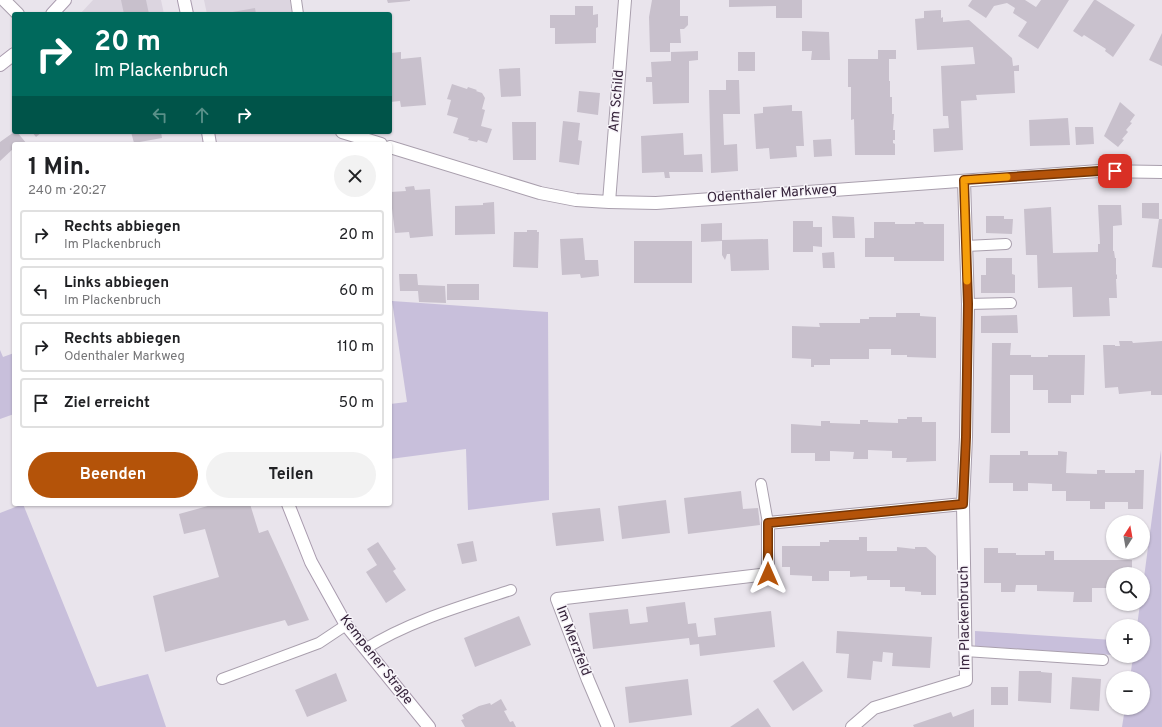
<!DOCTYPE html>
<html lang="de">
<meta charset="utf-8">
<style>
:root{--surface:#fff;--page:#f2f2f2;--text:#202124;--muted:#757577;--line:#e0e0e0;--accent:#b45309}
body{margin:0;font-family:Overpass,sans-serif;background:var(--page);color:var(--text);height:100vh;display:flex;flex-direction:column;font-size:15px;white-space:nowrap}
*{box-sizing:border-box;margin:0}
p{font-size:13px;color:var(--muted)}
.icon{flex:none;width:22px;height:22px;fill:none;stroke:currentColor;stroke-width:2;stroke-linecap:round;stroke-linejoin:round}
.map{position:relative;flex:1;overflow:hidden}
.drawer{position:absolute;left:12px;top:142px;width:380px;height:364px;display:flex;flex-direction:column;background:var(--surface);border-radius:4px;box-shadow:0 1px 3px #0004}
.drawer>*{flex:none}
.banner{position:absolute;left:12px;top:12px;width:380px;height:122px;border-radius:4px;box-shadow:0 1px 3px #0004;background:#00695c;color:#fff;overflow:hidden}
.needle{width:26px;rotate:11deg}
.controls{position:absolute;left:1106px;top:515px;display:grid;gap:8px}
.controls a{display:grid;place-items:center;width:44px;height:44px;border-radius:50%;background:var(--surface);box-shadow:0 1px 3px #0004;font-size:20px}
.pin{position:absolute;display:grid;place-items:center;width:34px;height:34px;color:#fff;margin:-17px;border-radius:8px;box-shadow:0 2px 6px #0006}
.me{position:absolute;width:44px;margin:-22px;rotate:0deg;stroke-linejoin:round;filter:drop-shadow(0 0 3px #0008)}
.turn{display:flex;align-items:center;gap:14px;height:84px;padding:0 16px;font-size:18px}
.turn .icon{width:52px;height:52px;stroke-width:2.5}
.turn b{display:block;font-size:28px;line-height:34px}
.lanes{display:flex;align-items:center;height:38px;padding:0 16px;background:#0003;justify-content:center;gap:20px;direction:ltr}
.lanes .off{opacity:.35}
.round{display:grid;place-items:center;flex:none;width:42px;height:42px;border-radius:21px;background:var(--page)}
.headline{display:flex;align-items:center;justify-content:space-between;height:68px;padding:0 16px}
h1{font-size:24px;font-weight:700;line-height:30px}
.button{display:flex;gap:8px;margin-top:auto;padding:8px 16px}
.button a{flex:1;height:46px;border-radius:24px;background:var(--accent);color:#fff;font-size:16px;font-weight:700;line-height:46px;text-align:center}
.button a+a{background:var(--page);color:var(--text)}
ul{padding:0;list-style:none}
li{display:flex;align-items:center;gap:12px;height:50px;margin:0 8px 6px;padding:0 8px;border:2px solid var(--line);border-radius:4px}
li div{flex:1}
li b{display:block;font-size:15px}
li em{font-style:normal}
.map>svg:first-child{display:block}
.built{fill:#dcd5e0}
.green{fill:#c8bfdb}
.building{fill:#c8c0cc}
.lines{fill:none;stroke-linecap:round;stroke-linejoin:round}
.lane-casing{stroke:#a99fad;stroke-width:12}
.street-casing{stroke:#a99fad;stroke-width:14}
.secondary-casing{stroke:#a99bae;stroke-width:14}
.lane{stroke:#fff;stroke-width:10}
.street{stroke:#fff;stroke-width:12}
.secondary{stroke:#fff;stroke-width:12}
.route-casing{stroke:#753606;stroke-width:10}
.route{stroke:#b45309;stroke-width:7}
.slow{stroke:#f59e0b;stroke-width:7}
.labels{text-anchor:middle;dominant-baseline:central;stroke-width:3;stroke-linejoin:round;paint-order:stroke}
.street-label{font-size:14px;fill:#37253c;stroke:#f7f4f9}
</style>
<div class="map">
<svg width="1162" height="727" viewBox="0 0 1162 727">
<rect width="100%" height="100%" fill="#e9e4ec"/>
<!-- built -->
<path class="built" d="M93,0H161L164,14H80Z
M204,0H290L292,14H207Z"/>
<!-- green -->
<path class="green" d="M392,301L548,312L549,500L468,510L466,449L390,459V404L407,402Z
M0,350L3,357L14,353V414L0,419Z
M1161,450L1162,727H1122L1125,708H1143V678H1130L1133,657L1130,656H1143V626H1137L1140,604H1143V585Z
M23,504L97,687L148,674L166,727H0V513Z
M975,631L1113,640V655L975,646Z"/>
<!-- building -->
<path class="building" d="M121,0H146L149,14H124Z
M387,0H410V1L388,3Z
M652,0H680V16H688V25L684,29H680L681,43H670V52H650L649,17Z
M729,0H802V18H776V6L729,7Z
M972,0H1025L1036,7L1041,0H1069L1038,49L1018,36L1027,22L1013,13L1015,8L1007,3L994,6L986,18L968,6Z
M1094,0H1096L1135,25L1113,57L1105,51L1106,49L1084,35L1082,37L1073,31Z
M575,6H593V15L598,14V27L596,28V43L555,44V28H550V15H575Z
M255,8L256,14H227V13Z
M941,10V18L943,17V22L969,20L1012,58L1013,66L1019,65V71H1014L1015,93L976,95L977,100L961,101L963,150L934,152L933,129L949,128L948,116H943L941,66L975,64L973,47L917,50L915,19L924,18V11Z
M802,31L829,32L830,60H811L812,51H802Z
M1162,33V66L1149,60Z
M878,50H896V59H889V81H890V97H892V114H894L893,130H895V140H893V143L895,144V155H855L854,119L851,120V87H848V59H878Z
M698,51V60L689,61V103L653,104L652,82H646V77H652L651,62L671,61V52Z
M401,52V59L421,57L426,105L401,107L400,101L390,102V53Z
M738,52H755V71H738Z
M520,68L521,96L501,97L499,69Z
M726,80H739L740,114H723L724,145L737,144L738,171L711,173L709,90H726Z
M452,84L467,89L468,87L477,90L476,91L482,93L485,98L482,109L485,110L481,126L492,129L487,143L478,140L477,142L468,140L469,138L453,133L458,118L447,115L451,100L447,99Z
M579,91L600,93L598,115L577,112Z
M1120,102L1135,115L1130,122L1132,123L1126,130L1128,132L1122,139L1124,140L1118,147L1104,136Z
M792,105V111H802L804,146H796L797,157L770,159L769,148L756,149L754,114L763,113V107Z
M1068,118L1070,145L1030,146L1029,120Z
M563,121L580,123L578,140L582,141L579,165L559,162Z
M512,122H536V160H513Z
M1075,127H1093L1094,144L1076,145Z
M14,132H17L27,144H14V148L0,161V142Z
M32,132H42L36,137Z
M131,132H161L162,138L134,143Z
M683,133L684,155L702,154L703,172H669L670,178H665L664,172L642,173L641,136Z
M831,139L832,156L814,157L813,140Z
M414,186L415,190L430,189L433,236L410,238L409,232L395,233L390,192L406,191L405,187Z
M494,202L495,234L455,235V206L483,205V203Z
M1142,203H1159V219L1142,218Z
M1098,205H1121L1122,225L1113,226V251H1114L1115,258H1116V275L1117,274V279H1116L1117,298H1109L1110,316L1073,317L1072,287L1038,288L1037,255H1026L1024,209L1051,207L1053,253L1098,252V244H1100Z
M832,216L854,217L855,238H833Z
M986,216H1004V219H1013L1012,234L986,233Z
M1159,219H1162V268L1152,267Z
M793,221H813V227H822V247L813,246V252H793Z
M874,222H895V224H915V222H923L924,224H944V261H894V257H865V238H874Z
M722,223V240L768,239L769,270L731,271L730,254H727L725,260L722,255V241L701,242V224Z
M527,230H537V232H539L538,268L513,267L514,232H527Z
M583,238L585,260H598L599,276L581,278L580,274L562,275L560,239Z
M634,241H692V283H634Z
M834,252L835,268H823L822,253Z
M986,258H1012V274L1015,275V293H981V275H986Z
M399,274H417L418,285L445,286L446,303L419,302L418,291H400Z
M447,284H479V300H447Z
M896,313H920V316L936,317V358L907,357V355H891V349H869V359H830V365H814V367H811V359L792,358V326L820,327L819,323H860V319H869V317H896Z
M1017,315L1018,333H981V316Z
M1119,341H1132L1133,343L1162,341V395H1151V391L1119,394L1118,387L1105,388L1103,345H1115V346H1120Z
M992,343H1011L1010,355H1031V357H1048V355H1085L1084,395H1071V403H1048V390H1033V375H1010V433H991Z
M907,417H922V422H936V461L906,462L907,458H892V451L868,450V459H853L854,452L830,451V461H815V453H791V424L821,426V421H830V423L860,424V420H868V422L898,423V419H907Z
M1020,451H1028V455H1058V451L1067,452L1066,473L1097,474V470H1105V473H1135V470H1144L1143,509H1128V502H1105V509H1090V501H1066V491H1052V484L1028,483V491H1013V483H989L990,455H1020Z
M741,491L743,509L758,508L760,525L688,534L684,498Z
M666,500L670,533L622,539L618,506Z
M215,504H250L259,533L268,530L309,620L288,626L285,620L165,652L153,596L219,577L205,529L184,534L179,514Z
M600,508L604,541L556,546L552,513Z
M859,537H867V551H897V547L915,549V547H926L936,556V595H921V592L905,591V587H890V580H867V576L850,577V571H829V581H812V576L790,575V567H782V546H820V542H829V540H859Z
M473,541L477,561L462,564L457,544Z
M378,542L396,569L393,571L406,590L386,603L366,572L377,565L367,549Z
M984,548H998V553H1016V555H1045V551H1054V560H1132V574H1113V603H1111V588H1092V602H1073L1074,592L1037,591V585H1016L1015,592H1001V583H984Z
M685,602L688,624L696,623L698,637L716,635L714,618L771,611L775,647L700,656L699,644L690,645L689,638L593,649L589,613L628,609L630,624L648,622L646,607Z
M519,616L531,645L475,667L464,638Z
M837,631L932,637L930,668L892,666L893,653L883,652L882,662L873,661L871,680L847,678L849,654L836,653Z
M803,661L823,691L793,711L773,681Z
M1019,671H1041V672L1052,673L1051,703L1018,701Z
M336,673L347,701L307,717L295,690Z
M1072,677L1101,679L1099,711L1070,709Z
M688,679L692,715L629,723L625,687Z
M991,687H1008V705H991Z
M501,699L507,710L504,711L510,722L513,721L516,727H465L461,720L464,719L462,715L479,706L490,703L491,705Z
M758,708L771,727H730L742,719Z
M974,709V727H914L913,725L951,712L953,717Z"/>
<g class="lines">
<!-- lane casing -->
<g class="lane-casing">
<path id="lane" d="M296,0L298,14
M966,246L1006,244
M968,304L1011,303
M761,484L768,523
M365,649C409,621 462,606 511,590
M965,651L1103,660
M222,679L319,643L346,625"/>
</g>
<!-- street casing -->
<g class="street-casing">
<path id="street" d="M4,0L18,14
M342,132L381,144
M390,147L540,193L576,200L609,202L656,203L1099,171L1162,172
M609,202L625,0
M608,727L588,680L557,599L768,574V523L963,504
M852,727L874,708L966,680L963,504L966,437L968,304L964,181"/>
</g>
<!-- secondary casing -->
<g class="secondary-casing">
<path id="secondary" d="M184,0L187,14
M52,14L65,0
M0,65L14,54
M208,132L210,144
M288,504L311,562L346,625L429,727"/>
</g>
<!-- lane -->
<use href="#lane" class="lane"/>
<!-- street -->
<use href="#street" class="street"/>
<!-- secondary -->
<use href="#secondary" class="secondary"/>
</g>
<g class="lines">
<!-- route casing -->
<g class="route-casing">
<path id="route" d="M768,574V523L963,504L966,437L968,304L964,180L1099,171H1115"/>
</g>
<!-- route -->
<use href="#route" class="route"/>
<!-- slow -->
<path class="slow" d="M967,281L964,180L1007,177"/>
</g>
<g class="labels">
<!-- street labels -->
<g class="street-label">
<text transform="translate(617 101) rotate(-85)">Am Schild</text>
<text transform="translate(772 194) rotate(-4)">Odenthaler Markweg</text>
<text transform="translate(965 618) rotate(-91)">Im Plackenbruch</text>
<text transform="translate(573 641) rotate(69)">Im Merzfeld</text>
<text transform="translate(376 660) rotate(52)">Kempener Straße</text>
</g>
</g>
</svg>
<div class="controls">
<a><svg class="needle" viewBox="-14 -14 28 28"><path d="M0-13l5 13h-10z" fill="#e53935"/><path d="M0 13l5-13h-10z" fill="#757577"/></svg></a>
<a><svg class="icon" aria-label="search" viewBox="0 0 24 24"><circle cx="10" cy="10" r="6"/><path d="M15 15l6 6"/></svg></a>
<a>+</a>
<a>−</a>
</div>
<div class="pin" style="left:1115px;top:171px;background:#d93025"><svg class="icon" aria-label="arrive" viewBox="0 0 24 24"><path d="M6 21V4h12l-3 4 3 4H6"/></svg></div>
<svg class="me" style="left:768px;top:574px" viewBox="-20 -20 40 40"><path d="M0-17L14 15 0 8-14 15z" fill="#b45309" stroke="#fff" stroke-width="4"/></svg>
<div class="banner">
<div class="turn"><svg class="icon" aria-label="right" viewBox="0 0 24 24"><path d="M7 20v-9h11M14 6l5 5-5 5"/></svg><div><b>20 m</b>Im Plackenbruch</div></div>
<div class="lanes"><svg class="icon off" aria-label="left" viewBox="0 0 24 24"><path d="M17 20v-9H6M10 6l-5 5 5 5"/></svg><svg class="icon off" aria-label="ahead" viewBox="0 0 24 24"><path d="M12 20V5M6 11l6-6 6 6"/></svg><svg class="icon" aria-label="right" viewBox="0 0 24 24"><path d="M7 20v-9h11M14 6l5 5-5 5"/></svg></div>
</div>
<section class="drawer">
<div class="headline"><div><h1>1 Min.</h1><p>240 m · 20:27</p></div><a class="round"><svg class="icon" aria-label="close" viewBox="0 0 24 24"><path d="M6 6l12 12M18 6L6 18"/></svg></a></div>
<ul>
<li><svg class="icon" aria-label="right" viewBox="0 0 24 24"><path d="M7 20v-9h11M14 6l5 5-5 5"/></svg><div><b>Rechts abbiegen</b><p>Im Plackenbruch</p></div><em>20 m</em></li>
<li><svg class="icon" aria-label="left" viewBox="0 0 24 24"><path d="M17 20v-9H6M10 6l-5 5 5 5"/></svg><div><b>Links abbiegen</b><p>Im Plackenbruch</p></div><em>60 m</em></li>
<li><svg class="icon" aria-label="right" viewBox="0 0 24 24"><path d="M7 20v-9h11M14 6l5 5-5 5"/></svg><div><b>Rechts abbiegen</b><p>Odenthaler Markweg</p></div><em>110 m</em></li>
<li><svg class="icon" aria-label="arrive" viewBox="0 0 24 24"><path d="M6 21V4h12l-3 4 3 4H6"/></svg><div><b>Ziel erreicht</b></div><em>50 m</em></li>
</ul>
<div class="button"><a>Beenden</a><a>Teilen</a></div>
</section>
</div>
